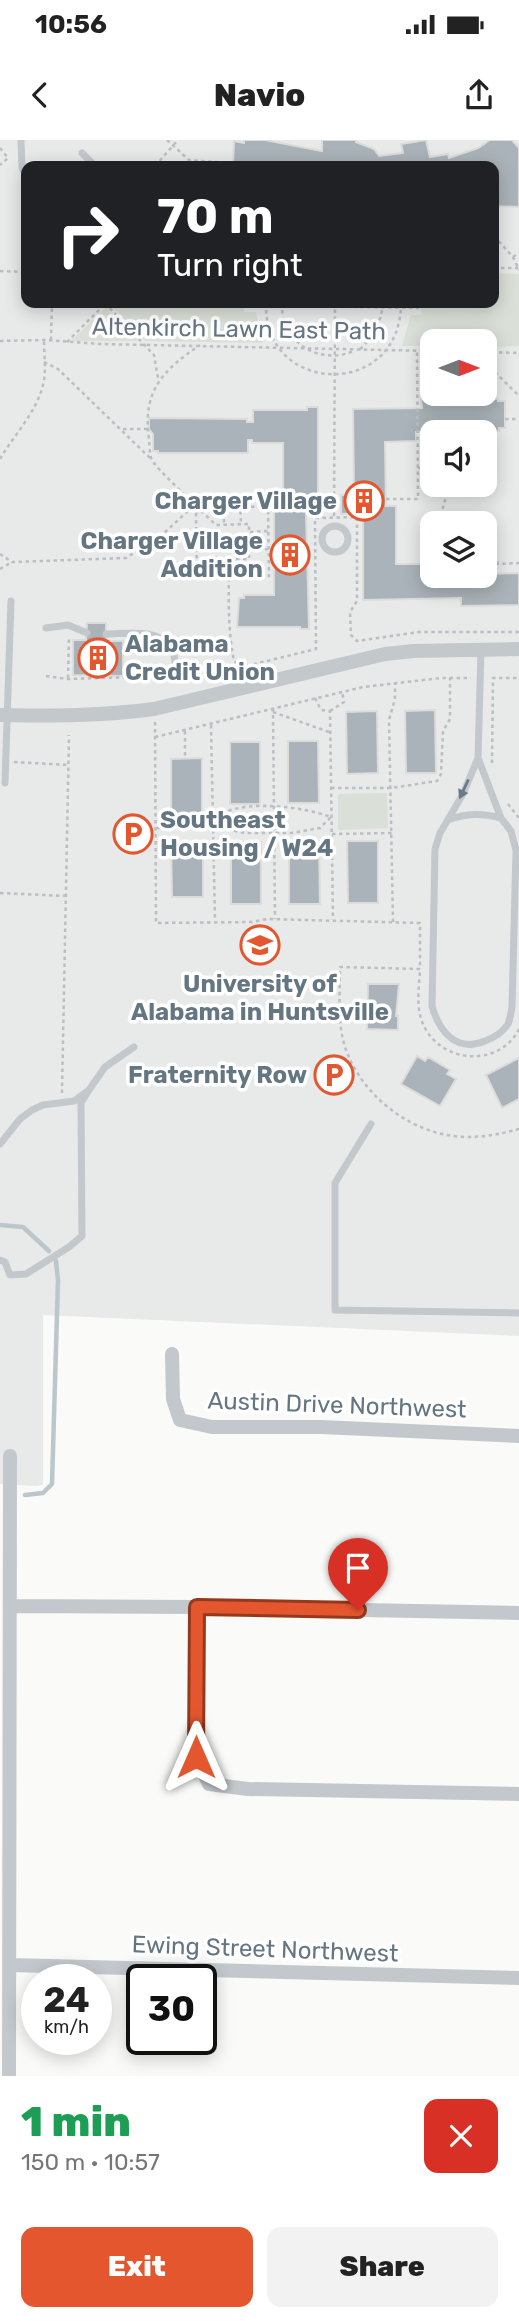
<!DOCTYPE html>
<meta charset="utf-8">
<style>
:root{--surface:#fff;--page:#f2f2f2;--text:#222;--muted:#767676;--accent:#e4572e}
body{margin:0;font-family:Rubik,sans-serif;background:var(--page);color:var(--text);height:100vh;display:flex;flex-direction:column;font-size:26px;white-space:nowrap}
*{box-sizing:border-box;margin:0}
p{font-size:23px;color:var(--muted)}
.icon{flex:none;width:38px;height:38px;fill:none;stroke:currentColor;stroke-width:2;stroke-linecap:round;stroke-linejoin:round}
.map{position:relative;height:1936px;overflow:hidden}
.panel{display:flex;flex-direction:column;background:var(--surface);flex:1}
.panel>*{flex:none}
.hud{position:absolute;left:21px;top:21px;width:478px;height:147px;border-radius:14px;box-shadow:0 4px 18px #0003;background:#202124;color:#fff;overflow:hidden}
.needle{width:46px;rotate:90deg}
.buttons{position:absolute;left:420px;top:189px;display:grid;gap:14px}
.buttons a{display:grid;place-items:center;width:77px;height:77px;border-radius:14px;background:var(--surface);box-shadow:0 4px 18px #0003;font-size:35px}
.speed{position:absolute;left:21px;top:1824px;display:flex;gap:14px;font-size:35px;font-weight:700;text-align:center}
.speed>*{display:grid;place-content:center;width:91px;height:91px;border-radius:50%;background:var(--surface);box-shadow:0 4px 18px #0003;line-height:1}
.speed small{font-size:18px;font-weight:400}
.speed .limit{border:4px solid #111;border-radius:10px;background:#fff;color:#111}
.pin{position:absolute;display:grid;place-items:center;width:60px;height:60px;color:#fff;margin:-72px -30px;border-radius:50% 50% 50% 0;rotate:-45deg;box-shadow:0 0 7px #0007}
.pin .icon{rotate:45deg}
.me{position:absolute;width:77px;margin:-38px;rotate:0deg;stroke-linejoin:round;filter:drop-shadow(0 0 5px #0008)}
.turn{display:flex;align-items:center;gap:24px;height:147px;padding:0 21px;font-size:32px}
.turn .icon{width:91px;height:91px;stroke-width:2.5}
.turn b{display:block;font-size:49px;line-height:60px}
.round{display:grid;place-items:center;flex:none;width:74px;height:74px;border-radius:14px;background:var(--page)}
.head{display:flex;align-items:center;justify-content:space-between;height:119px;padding:0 21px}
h1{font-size:42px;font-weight:800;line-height:52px;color:#1e9e55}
.cta{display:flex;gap:14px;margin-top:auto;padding:14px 21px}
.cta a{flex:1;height:80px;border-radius:14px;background:var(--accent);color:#fff;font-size:28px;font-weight:800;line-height:80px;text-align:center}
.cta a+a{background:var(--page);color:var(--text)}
.status{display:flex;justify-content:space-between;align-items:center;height:49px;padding:0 35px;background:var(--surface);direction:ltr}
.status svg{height:19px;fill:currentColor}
header{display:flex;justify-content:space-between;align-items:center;height:91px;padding:0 21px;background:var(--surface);font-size:32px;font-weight:800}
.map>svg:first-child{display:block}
.built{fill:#e8e9e9;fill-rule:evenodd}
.green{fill:#dadfd7}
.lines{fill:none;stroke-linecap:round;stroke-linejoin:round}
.stream{stroke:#bbc7cb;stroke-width:4.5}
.building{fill:#aab3b9;stroke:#dcdcda;stroke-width:2}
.path{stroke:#bbbfc2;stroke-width:2.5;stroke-dasharray:3.5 3.5;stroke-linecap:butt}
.lane{stroke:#c3c8cc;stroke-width:7}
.street{stroke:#c3c8cc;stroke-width:14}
.oneway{fill:#6a7a87}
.route-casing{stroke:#94391e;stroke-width:18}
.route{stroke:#e4572e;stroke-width:12}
.labels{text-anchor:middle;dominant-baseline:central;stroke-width:7;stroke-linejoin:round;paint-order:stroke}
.street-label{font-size:24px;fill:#657683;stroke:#fff}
.poi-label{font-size:24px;font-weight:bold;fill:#657683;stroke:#fff;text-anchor:end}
</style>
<div class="status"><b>10:56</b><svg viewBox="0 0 49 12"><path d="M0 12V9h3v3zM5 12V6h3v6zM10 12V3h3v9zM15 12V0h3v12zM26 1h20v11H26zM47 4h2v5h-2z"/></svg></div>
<header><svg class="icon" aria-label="back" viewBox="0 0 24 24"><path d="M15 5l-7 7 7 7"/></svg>Navio<svg class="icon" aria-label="share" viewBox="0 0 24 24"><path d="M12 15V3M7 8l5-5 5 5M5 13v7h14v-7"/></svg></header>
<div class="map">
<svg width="519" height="1936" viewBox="0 0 519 1936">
<rect width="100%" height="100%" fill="#fafaf8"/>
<!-- built -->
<path class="built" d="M0,0H519V1196L43,1175V1345L36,1346L0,1344ZM26,26H494V163H26ZM432,201H485V254H432ZM432,292H485V345H432ZM432,383H485V436H432Z"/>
<!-- green -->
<path class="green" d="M494,133L519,134V206L485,207V201H432V206H402L411,175H422L420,163H494Z
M109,163H244V172H256L263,203L145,201Z
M106,167L139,201H71Z
M387,653L388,688L338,690V654Z"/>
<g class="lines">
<!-- stream -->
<path class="stream" d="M0,1085L23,1087L49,1111
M25,1355L43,1353L52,1344L58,1140L56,1121"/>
</g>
<!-- building -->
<path class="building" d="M244,0H265L322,11V0H356V2L374,9L379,16L403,13L401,4L426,0L430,17L448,14L449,18L478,8L490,0H512L519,8V67L494,66V26H233L234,1L244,3Z
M421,259H498V261H505V288H499V291L416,292V301L385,302L386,366H396V424H432V436L519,433V465L461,466V458L363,460V373L341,374V355H354L353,269L422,268Z
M307,267H318V374H306L309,489H300V487H237L239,458H244V455H274V367H268V358H283V303H252V300H248V313H158V311H153V294L149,289V278L247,279V282H253V270H307Z
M87,483H106V501H123V536L73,535V500H86Z
M435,570L436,633H406L405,571Z
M377,571L378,633L347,634L346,572Z
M288,601H318L319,663H288Z
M230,602H260V664H230Z
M202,618V673L171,674V619Z
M289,701H319L320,764H289Z
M347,701H378V763H348Z
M171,702H203V757H172Z
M231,702H261V764H231Z
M368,844H399L396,876H398V890L367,889Z
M417,916L425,921L428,917L450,930L447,934L456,939L440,966L401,944Z
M519,918V959L502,968L486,935Z"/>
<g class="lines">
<!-- path -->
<path class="path" d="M167,0L189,20L230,23
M0,8L8,18L0,25
M155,26L178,0
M494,96L513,117L519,130
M513,117L519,113
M494,128H519
M0,131L26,132
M105,163L154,215L158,238
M266,163C263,256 401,260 401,163
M282,163C281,202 318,226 354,211
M248,165L419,168
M51,200L52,163
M0,201L44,200L100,204L432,211
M67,202L106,163
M360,209C375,195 381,182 383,163
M485,212L519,213
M44,222L58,229L150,318
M485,222L519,256
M505,279H519
M123,289H148
M0,319C15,293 39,270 44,240C46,227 44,213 44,200
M418,328H432
M386,359H418L417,210
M240,364L241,384
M224,365V385
M202,366L268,367L269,436H225
M189,370L196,373L201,371L202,366L198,359L190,360
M201,371L216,385
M196,373L197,433
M334,376L335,163
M443,383C439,368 448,359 448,345
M196,392H216
M250,392L268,391
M485,405L494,413L498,424L519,423
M197,408H216
M251,410L268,409
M0,414L12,422L126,418L163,394L189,370V361C179,347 161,334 152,320C149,315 150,305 149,299C142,251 163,230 200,205
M229,419H249V384L216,385V419H229C229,453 227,486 234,521L242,527L316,509L315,378L357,377V461L350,472L351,495L357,501L419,492H519
M0,429L12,422
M212,433L216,419
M46,536L68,539L134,537
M68,538L69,496
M315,558L321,570L330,571L333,780
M273,568L275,779
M330,571L344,562L342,552
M273,572L329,592
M155,582L156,783L252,782L267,779L420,783V829
M211,585L215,781
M185,591V619
M155,597L363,547L441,538H471
M14,622L69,625
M492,623L493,538H519
M331,648H391L437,641L441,634L443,591L450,579V538
M508,664L519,678
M157,688C172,688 198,692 211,684C215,681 218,675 223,673C251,660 303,667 331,677L320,688L292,693H245L220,688L214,681
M332,694L392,693
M0,753L66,756
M393,782L389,580L395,559V543
M519,889C500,927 444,924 425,888C415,871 419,848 420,829L340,827C340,853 337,881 345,907C362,957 413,996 466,997C485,997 501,994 519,989
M62,953L69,595"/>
<!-- lane -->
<path class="lane" d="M21,0L22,28L26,35
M82,13L95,26
M322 399a13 13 0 1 1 26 0a13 13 0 1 1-26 0Z
M46,488L68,485L87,493
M106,494C127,494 164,487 173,512C176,519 175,528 176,535
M478,618L463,654L440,693L435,709L432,866C439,891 456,913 485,901C493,898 503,892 508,884C510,880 511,872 512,867L516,710L511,691L501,678L478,618L481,510
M5,643L11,461
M448,680C467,673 482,673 501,678
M371,984L335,1043V1170L519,1173
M0,1004L20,979L32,970L43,965L74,961L89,950L105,927L134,907
M0,1120L5,1122L10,1135L26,1134L69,1107L82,1096L81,963L89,950"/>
<!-- street -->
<path class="street" d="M0,575C52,576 102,576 154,569L385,514L414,511L519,509
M172,1214L173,1259L180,1280L212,1287H321L519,1296
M11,1466L197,1467L519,1473
M197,1467L196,1617L209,1644L248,1649L519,1654
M10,1825L519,1838
M9,1936L10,1316"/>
</g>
<!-- one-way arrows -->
<defs><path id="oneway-solid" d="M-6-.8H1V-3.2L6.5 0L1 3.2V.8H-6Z" transform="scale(1.75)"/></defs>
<use class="oneway" href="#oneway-solid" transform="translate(464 649) rotate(115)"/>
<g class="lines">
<!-- route casing -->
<g class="route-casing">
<path id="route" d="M196,1617L197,1467L358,1470"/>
</g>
<!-- route -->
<use href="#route" class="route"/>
</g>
<!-- icons -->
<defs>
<g id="building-ring" transform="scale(2.0125)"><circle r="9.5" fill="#fff" stroke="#e4572e" stroke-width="1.5"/><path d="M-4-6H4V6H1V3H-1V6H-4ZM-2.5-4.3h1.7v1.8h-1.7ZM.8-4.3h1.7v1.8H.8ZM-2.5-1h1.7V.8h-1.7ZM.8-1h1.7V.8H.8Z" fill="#e4572e"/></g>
<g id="parking-ring" transform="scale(2.0125)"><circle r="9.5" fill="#fff" stroke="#e4572e" stroke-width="1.5"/><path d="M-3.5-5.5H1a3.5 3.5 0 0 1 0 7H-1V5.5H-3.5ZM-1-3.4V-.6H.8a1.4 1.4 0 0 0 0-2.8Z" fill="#e4572e"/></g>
<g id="university-ring" transform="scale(2.0125)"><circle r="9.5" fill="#fff" stroke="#e4572e" stroke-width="1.5"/><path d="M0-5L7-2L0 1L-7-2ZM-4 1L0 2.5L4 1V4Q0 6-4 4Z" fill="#e4572e"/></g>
</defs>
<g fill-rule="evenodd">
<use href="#building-ring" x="364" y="361"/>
<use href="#building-ring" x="290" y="415"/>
<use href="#building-ring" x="98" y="518"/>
<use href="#parking-ring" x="133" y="694"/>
<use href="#university-ring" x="260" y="805"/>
<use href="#parking-ring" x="334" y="935"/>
</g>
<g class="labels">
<!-- street labels -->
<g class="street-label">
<text transform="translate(239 189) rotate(1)">Altenkirch Lawn East Path</text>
<text transform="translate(337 1265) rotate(2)">Austin Drive Northwest</text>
<text transform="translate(265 1809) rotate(2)">Ewing Street Northwest</text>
</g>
<!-- poi labels -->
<g class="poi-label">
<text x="337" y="361">Charger Village</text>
<text x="263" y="401">Charger Village<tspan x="263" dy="28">Addition</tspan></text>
<text x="125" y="504" text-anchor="start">Alabama<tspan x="125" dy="28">Credit Union</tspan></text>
<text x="160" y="680" text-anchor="start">Southeast<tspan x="160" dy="28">Housing / W24</tspan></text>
<text x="260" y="844" text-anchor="middle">University of<tspan x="260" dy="28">Alabama in Huntsville</tspan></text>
<text x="307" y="935">Fraternity Row</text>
</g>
</g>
</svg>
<div class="buttons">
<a><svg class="needle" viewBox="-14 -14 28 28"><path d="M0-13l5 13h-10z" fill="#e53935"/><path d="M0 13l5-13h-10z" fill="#767676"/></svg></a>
<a><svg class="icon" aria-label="sound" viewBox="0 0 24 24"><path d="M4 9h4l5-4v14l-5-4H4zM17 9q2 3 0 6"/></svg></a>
<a><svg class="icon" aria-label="layers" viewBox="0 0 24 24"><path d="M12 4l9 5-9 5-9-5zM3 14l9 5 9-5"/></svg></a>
</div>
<div class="speed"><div>24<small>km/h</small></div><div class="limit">30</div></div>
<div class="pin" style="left:358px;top:1470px;background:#d93025"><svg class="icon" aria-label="arrive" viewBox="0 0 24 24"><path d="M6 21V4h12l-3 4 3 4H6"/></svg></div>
<svg class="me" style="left:196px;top:1617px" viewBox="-20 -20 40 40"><path d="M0-17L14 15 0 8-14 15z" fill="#e4572e" stroke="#fff" stroke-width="4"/></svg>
<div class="hud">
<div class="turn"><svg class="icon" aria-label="right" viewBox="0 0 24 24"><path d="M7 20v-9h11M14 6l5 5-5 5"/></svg><div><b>70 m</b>Turn right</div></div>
</div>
</div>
<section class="panel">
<div class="head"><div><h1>1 min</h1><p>150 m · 10:57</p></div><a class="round" style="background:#d93025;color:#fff"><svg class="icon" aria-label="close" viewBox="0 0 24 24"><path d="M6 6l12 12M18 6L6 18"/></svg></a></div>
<div class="cta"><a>Exit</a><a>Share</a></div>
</section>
